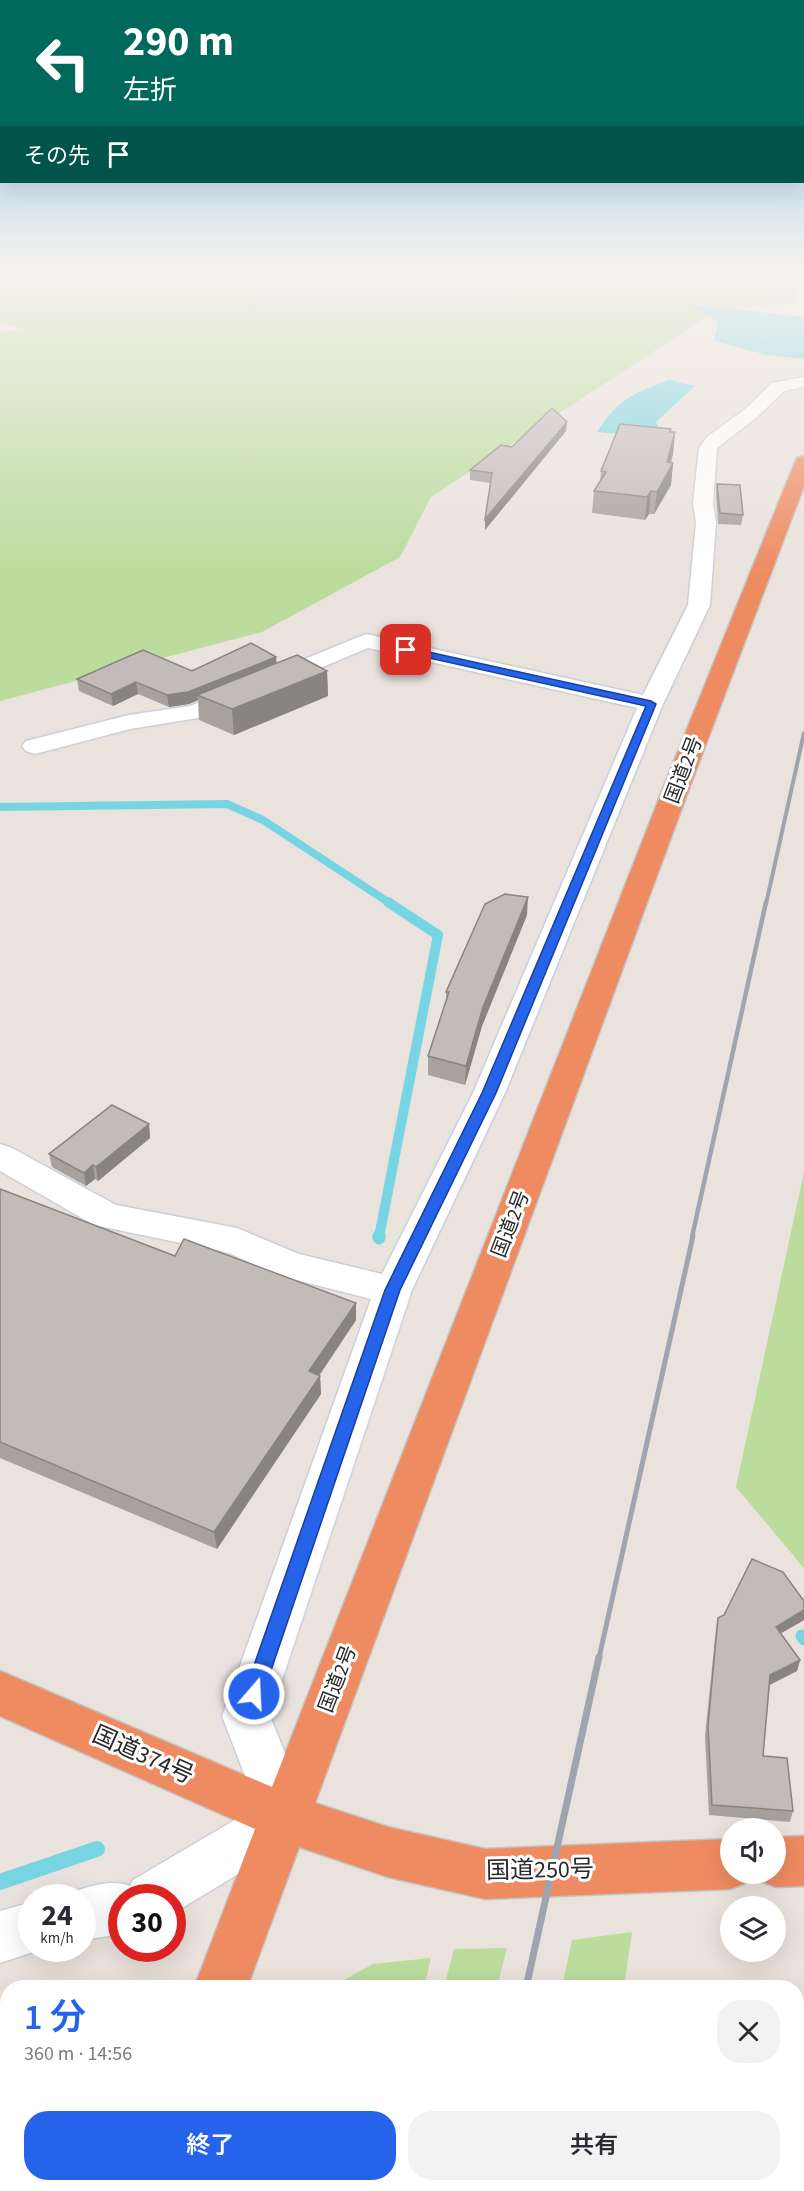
<!DOCTYPE html>
<html lang="ja">
<meta charset="utf-8">
<style>
:root{--surface:#fff;--page:#f2f2f3;--text:#2b2b33;--muted:#7c7c81;--accent:#2563eb}
body{margin:0;font-family:"Source Sans 3","Noto Sans JP",sans-serif;background:var(--page);color:var(--text);height:100vh;display:flex;flex-direction:column;font-size:22px;white-space:nowrap}
*{box-sizing:border-box;margin:0}
p{font-size:20px;color:var(--muted)}
.icon{flex:none;width:33px;height:33px;fill:none;stroke:currentColor;stroke-width:2;stroke-linecap:round;stroke-linejoin:round}
.map{position:relative;flex:1;overflow:hidden}
.sheet{position:absolute;left:0px;top:1980px;width:804px;height:212px;display:flex;flex-direction:column;background:var(--surface);border-radius:24px 24px 0 0;box-shadow:0 6px 24px #0002}
.sheet>*{flex:none}
.hud{position:absolute;left:0px;top:0px;width:804px;height:183px;box-shadow:0 6px 24px #0002;background:#00695c;color:#fff;overflow:hidden}
.controls{position:absolute;left:720px;top:1818px;display:grid;gap:12px}
.controls a{display:grid;place-items:center;width:66px;height:66px;border-radius:50%;background:var(--surface);box-shadow:0 6px 24px #0002;font-size:30px}
.speed{position:absolute;left:18px;top:1884px;display:flex;gap:12px;font-size:30px;font-weight:700;text-align:center}
.speed>*{display:grid;place-content:center;width:78px;height:78px;border-radius:50%;background:var(--surface);box-shadow:0 6px 24px #0002;line-height:1}
.speed small{font-size:15px;font-weight:400}
.speed .limit{border:9px solid #d22;background:#fff;color:#111}
.pin{position:absolute;display:grid;place-items:center;width:51px;height:51px;color:#fff;margin:-26px;border-radius:12px;box-shadow:0 3px 9px #0006}
.me{position:absolute;width:66px;margin:-33px;rotate:19deg;stroke-linejoin:round;filter:drop-shadow(0 0 4px #0008)}
.turn{display:flex;align-items:center;gap:21px;height:126px;padding:0 24px;font-size:27px}
.turn .icon{width:78px;height:78px;stroke-width:2.5}
.turn b{display:block;font-size:42px;line-height:51px}
.then{display:flex;align-items:center;height:57px;padding:0 24px;background:#0003;gap:12px;font-size:22px}
.round{display:grid;place-items:center;flex:none;width:63px;height:63px;border-radius:24px;background:var(--page)}
.summary{display:flex;align-items:center;justify-content:space-between;height:102px;padding:0 24px}
h1{font-size:36px;font-weight:600;line-height:45px;color:var(--accent)}
.primary-button{display:flex;gap:12px;margin-top:auto;padding:12px 24px}
.primary-button a{flex:1;height:69px;border-radius:24px;background:var(--accent);color:#fff;font-size:24px;font-weight:600;line-height:69px;text-align:center}
.primary-button a+a{background:var(--page);color:var(--text)}
.map>svg:first-child{display:block}
.green{fill:#bbdc9d}
.water{fill:#77d5e3}
.lines{fill:none;stroke-linecap:round;stroke-linejoin:round}
.stream-far3{stroke:#77d5e3;stroke-width:8}
.stream-far2{stroke:#77d5e3;stroke-width:10}
.stream-far1{stroke:#77d5e3;stroke-width:13}
.stream{stroke:#77d5e3;stroke-width:16}
.minor-casing{stroke:#cacfd9;stroke-width:3}
.highway-casing{stroke:#c3c3c3;stroke-width:3}
.minor{fill:#fff;fill-rule:evenodd}
.highway{fill:#ef8b61;fill-rule:evenodd}
.rail-far3{stroke:#9fa4b1;stroke-width:4}
.rail-far2{stroke:#9fa4b1;stroke-width:4.5}
.rail-far1{stroke:#9fa4b1;stroke-width:5}
.rail{stroke:#9fa4b1;stroke-width:7}
.wall{fill:#a7a29e}
.shaded-wall{fill:#888481}
.building{fill:#c2bcb8;stroke:#888481;stroke-width:1.5}
.route{fill:#2563eb;stroke:#184099;stroke-width:1.5}
.labels{text-anchor:middle;dominant-baseline:central;stroke-width:6;stroke-linejoin:round;paint-order:stroke}
.street-label{font-size:20px;fill:#292929;stroke:#fff}
.near-street-label{font-size:24px;fill:#292929;stroke:#fff}
</style>
<div class="map">
<svg width="804" height="2191" viewBox="0 0 804 2191">
<rect width="100%" height="100%" fill="#eae2dc"/>
<!-- green -->
<path class="green" d="M0,267H798L796,303L717,310L431,497L400,557L262,632L0,701V333L21,329L0,322Z
M804,1172V1568L736,1487Z
M632,1932L624,1987H562L572,1940Z
M507,1948L497,1987H444L454,1949Z
M431,1958L424,1987H331L373,1964Z
M269,2184H376L374,2191H290Z
M392,2184H451L450,2191H390Z
M523,2184H595L594,2191H522Z"/>
<!-- water -->
<path class="water" d="M702,305L804,317V359L767,355L714,341L718,322L695,308Z
M669,380L695,386L656,422L664,438L597,432C619,398 632,394 669,380Z"/>
<g class="lines">
<!-- stream-far3 -->
<path class="stream-far3" d="M0,807L227,804L263,820L391,904"/>
<!-- stream-far2 -->
<path class="stream-far2" d="M379,1237L438,935L388,902"/>
<!-- stream-far1 -->
<path class="stream-far1" d="M379,1238V1236
M802,1636L804,1639"/>
<!-- stream -->
<path class="stream" d="M0,1882L97,1849"/>
<!-- minor casing -->
<g class="minor-casing">
<path id="minor" d="M804,377V387L784,391L756,418L717,448L713,503L716,523L710,605L663,704L505,1093L412,1290L270,1716L311,1818L303,1835L172,1914V1898H122V1934L82,1940V1898H63L64,1896C82,1888 111,1878 130,1886L133,1880L257,1807L222,1716L371,1299L277,1275L229,1253L94,1225L0,1171V1144L12,1148L116,1205L237,1228L299,1254L382,1274L473,1093L637,708L368,648L204,717L130,729L35,754L26,751L22,746L26,741L129,715L190,706L366,634L643,695L688,605L696,523L693,503L699,448L707,437L744,410L772,383Z
M32,1902V1948H45L0,1963V1911Z"/>
</g>
<!-- highway casing -->
<g class="highway-casing">
<path id="highway" d="M804,456V486L690,786L315,1803L388,1827L485,1849L730,1839V1874H751L748,1882L730,1889L485,1899L388,1877L299,1847L247,1988H194L255,1829L0,1716V1671L272,1787L664,786L795,462L797,458Z
M804,1836V1886L776,1887L758,1880L756,1874H776V1837Z
M115,2184H173L170,2191H112Z"/>
</g>
<!-- minor -->
<use href="#minor" class="minor"/>
<!-- highway -->
<use href="#highway" class="highway"/>
<!-- rail-far3 -->
<path class="rail-far3" d="M766,904L804,733"/>
<!-- rail-far2 -->
<path class="rail-far2" d="M692,1237L766,902"/>
<!-- rail-far1 -->
<path class="rail-far1" d="M599,1658L693,1236"/>
<!-- rail -->
<path class="rail" d="M526,1988L599,1657
M481,2191L483,2184"/>
</g>
<!-- wall -->
<path class="wall" d="M566,431L485,530L490,483L470,480V470L512,447Z
M671,432H675L673,454L671,463H673L671,485L654,514H649L645,520L592,513L594,491L600,482L601,471Z
M717,484L743,515L741,525L718,524L716,494Z
M276,663L327,671L328,696L234,735L199,720L198,700L189,704L169,707L138,694L113,706L79,691L77,679Z
M527,915L482,1026L465,1085L428,1075V1056L446,1003V992Z
M149,1124L150,1138L98,1181L95,1179L86,1186L52,1167L49,1154Z
M0,1189L175,1256L356,1303V1320L319,1376H320L321,1394L217,1549L0,1458Z
M804,1601V1620L781,1633L800,1660L797,1671L770,1685L763,1756L793,1811L790,1822L709,1815L705,1736L716,1629L718,1618Z"/>
<!-- shaded-wall -->
<path class="shaded-wall" d="M567,422L566,431L485,530V519Z
M675,432L673,454L668,472L673,463L671,485L654,514L657,492Z
M651,491L649,514L645,520L647,497Z
M276,657L277,668L197,695L198,700L189,704L169,707L167,695Z
M327,671L328,696L234,735L232,709Z
M136,682L138,694L113,706L111,694Z
M528,897L527,915L482,1026L465,1085L466,1066L483,1007Z
M149,1124L150,1138L98,1181L96,1167Z
M93,1165L95,1179L86,1186L84,1173Z
M356,1303V1320L310,1389L309,1371Z
M320,1376L321,1394L217,1549L214,1532Z
M804,1610V1620L773,1638L776,1627Z
M800,1660L797,1671L767,1686L770,1675Z"/>
<!-- building -->
<path class="building" d="M552,408L567,422L485,519L492,473L470,470L501,445L512,447Z
M620,424L671,429L670,432H675L667,462L673,463L657,492L651,491L647,497L594,491L606,472L601,471Z
M717,484L740,485L743,515L720,513Z
M251,643L276,657L188,692L167,695L136,682L111,694L77,679L143,650L192,671Z
M297,655L327,671L232,709L197,695Z
M505,894L528,897L483,1007L466,1066L428,1056L449,992H446L485,904Z
M112,1105L149,1124L96,1167L93,1165L84,1173L49,1154Z
M0,1189L175,1256L184,1239L356,1303L309,1371L320,1376L214,1532L0,1442Z
M752,1559L783,1572L804,1601V1610L776,1627L800,1660L770,1675L763,1756L787,1758L793,1811L712,1805L708,1725L718,1618L724,1615Z
M615,2184H765L764,2191H615Z"/>
<!-- sky -->
<linearGradient id="sky" x2="0" y2="1"><stop stop-color="#7bc1e6"/><stop offset="0.47" stop-color="#f6f2ef"/><stop offset="1" stop-color="#f6f2ef" stop-opacity="0"/></linearGradient>
<rect width="804" height="574" fill="url(#sky)"/>
<!-- route -->
<path class="route" d="M406,647L651,701L656,704L496,1093L400,1290L263,1694L261,1701L254,1703L247,1701L244,1694L385,1290L482,1093L646,706L402,652V648Z"/>
<g class="labels">
<!-- street labels -->
<g class="street-label">
<text transform="translate(684 770) rotate(-69)">国道2号</text>
<text transform="translate(511 1224) rotate(-69)">国道2号</text>
<text transform="translate(338 1679) rotate(-69)">国道2号</text>
</g>
<!-- near-street labels -->
<g class="near-street-label">
<text transform="translate(143 1755) rotate(24)">国道374号</text>
<text transform="translate(540 1870) rotate(-1)">国道250号</text>
</g>
</g>
</svg>
<div class="controls">
<a><svg class="icon" aria-label="sound" viewBox="0 0 24 24"><path d="M4 9h4l5-4v14l-5-4H4zM17 9q2 3 0 6"/></svg></a>
<a><svg class="icon" aria-label="layers" viewBox="0 0 24 24"><path d="M12 4l9 5-9 5-9-5zM3 14l9 5 9-5"/></svg></a>
</div>
<div class="speed"><div>24<small>km/h</small></div><div class="limit">30</div></div>
<div class="pin" style="left:406px;top:650px;background:#d93025"><svg class="icon" aria-label="arrive" viewBox="0 0 24 24"><path d="M6 21V4h12l-3 4 3 4H6"/></svg></div>
<svg class="me" style="left:254px;top:1694px" viewBox="-20 -20 40 40"><circle r="17" fill="#2563eb" stroke="#fff" stroke-width="3"/><path d="M0-11L8 9 0 5-8 9z" fill="#fff"/></svg>
<div class="hud">
<div class="turn"><svg class="icon" aria-label="left" viewBox="0 0 24 24"><path d="M17 20v-9H6M10 6l-5 5 5 5"/></svg><div><b>290 m</b>左折</div></div>
<div class="then">その先<svg class="icon" aria-label="arrive" viewBox="0 0 24 24"><path d="M6 21V4h12l-3 4 3 4H6"/></svg></div>
</div>
<section class="sheet">
<div class="summary"><div><h1>1 分</h1><p>360 m · 14:56</p></div><a class="round"><svg class="icon" aria-label="close" viewBox="0 0 24 24"><path d="M6 6l12 12M18 6L6 18"/></svg></a></div>
<div class="primary-button"><a>終了</a><a>共有</a></div>
</section>
</div>
